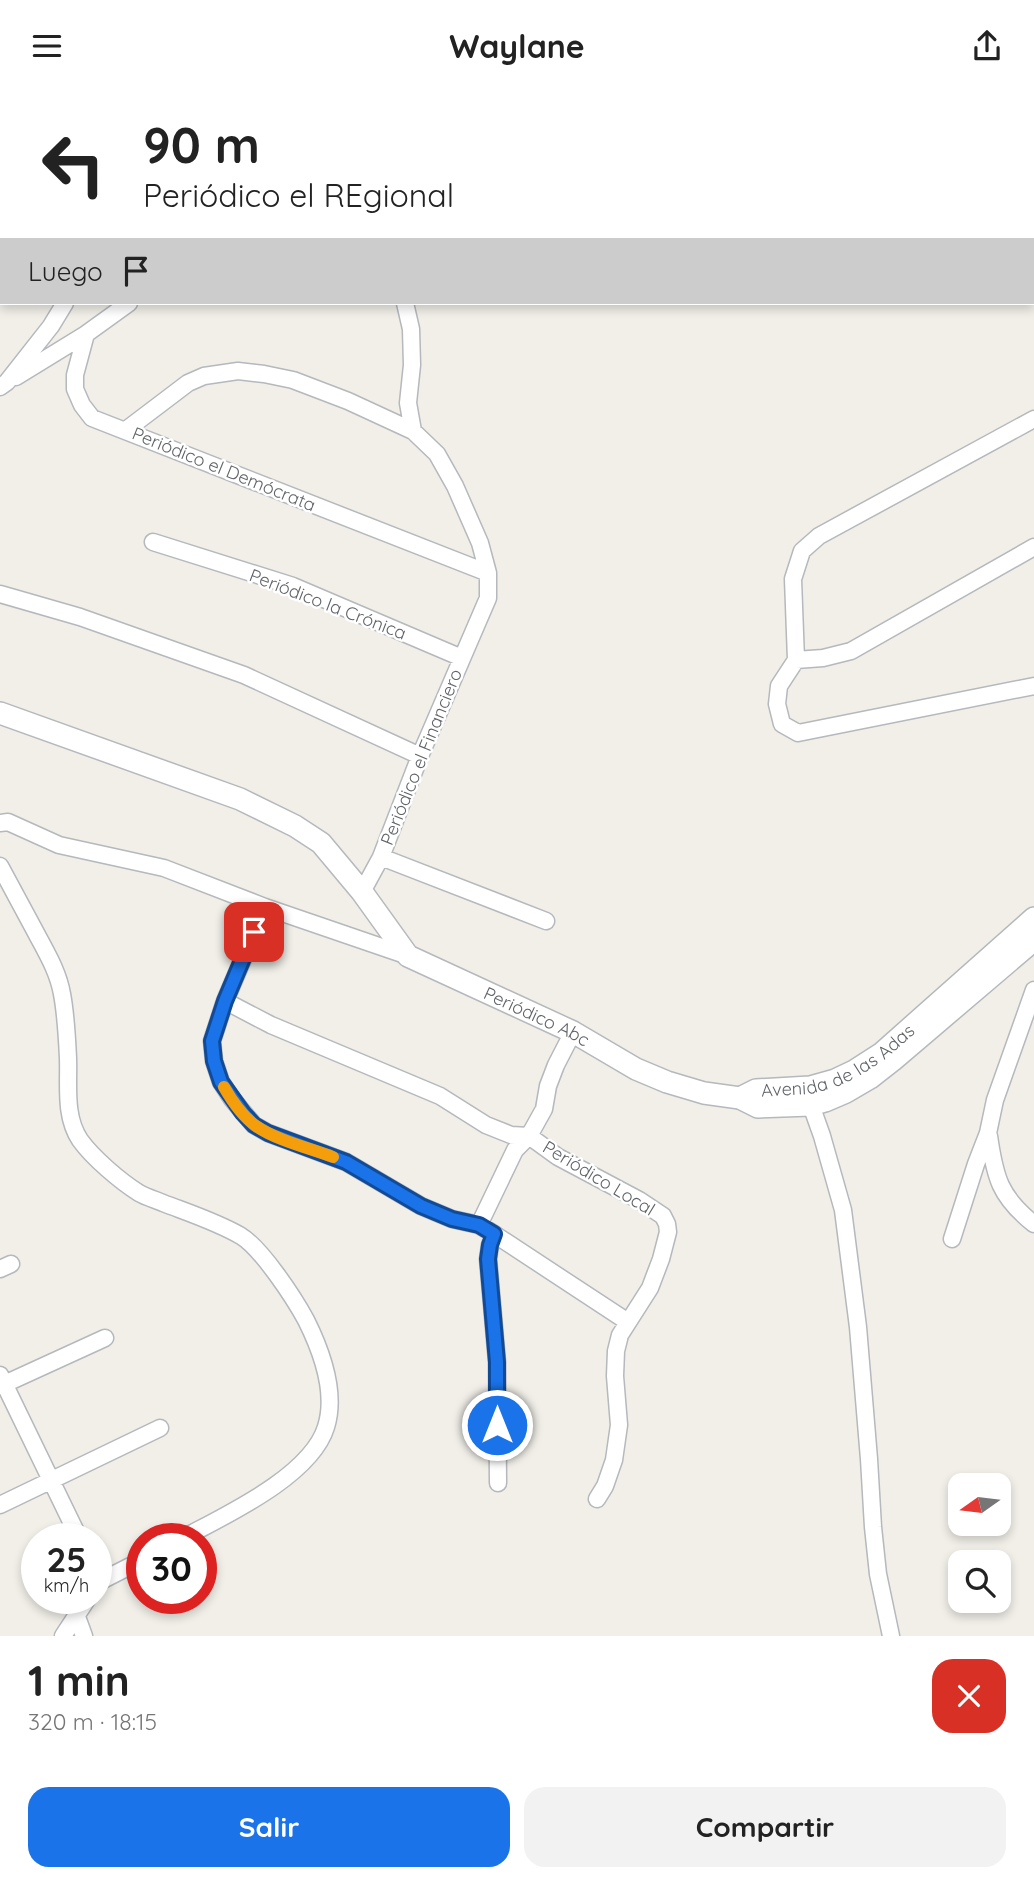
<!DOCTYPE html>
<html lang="es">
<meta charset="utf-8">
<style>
:root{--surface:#fff;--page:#f2f2f2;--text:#222;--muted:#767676;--accent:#1a73e8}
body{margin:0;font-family:Quicksand,sans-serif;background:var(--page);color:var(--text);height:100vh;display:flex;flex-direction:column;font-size:26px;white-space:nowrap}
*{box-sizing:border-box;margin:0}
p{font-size:23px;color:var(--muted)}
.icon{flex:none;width:38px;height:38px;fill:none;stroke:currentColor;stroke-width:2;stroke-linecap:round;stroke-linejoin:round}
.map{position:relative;height:1545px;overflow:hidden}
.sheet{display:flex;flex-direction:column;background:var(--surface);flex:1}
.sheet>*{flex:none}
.guide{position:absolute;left:0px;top:0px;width:1034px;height:214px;box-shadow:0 4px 10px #0003;background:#fff;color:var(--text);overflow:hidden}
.needle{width:46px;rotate:256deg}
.buttons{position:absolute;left:948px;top:1382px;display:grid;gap:14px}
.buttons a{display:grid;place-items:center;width:63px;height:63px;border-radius:14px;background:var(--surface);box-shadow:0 4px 10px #0003;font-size:35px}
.speed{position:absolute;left:21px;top:1432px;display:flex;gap:14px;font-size:35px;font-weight:700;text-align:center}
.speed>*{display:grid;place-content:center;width:91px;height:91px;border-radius:50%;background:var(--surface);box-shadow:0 4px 10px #0003;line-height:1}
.speed small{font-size:18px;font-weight:400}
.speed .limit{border:10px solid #d22;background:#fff;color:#111}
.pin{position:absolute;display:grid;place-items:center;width:60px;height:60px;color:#fff;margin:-30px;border-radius:14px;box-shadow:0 4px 10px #0006}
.me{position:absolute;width:77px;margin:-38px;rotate:0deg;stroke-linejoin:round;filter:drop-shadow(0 0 5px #0008)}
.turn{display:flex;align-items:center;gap:24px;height:147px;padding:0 28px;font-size:32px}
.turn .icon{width:91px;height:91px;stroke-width:2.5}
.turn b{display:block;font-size:49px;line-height:60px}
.then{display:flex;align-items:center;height:66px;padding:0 28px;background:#0003;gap:14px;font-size:26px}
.round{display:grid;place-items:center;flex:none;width:74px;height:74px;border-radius:21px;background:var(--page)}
.head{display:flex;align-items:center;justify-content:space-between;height:119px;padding:0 28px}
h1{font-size:42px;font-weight:700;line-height:52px}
.cta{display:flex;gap:14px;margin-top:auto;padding:14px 28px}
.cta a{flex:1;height:80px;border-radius:21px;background:var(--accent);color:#fff;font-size:28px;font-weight:700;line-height:80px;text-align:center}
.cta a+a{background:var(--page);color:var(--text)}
header{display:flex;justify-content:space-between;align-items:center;height:91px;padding:0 28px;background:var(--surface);font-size:32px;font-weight:700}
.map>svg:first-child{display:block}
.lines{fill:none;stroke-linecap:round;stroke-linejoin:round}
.minor-casing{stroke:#b5b8bc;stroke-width:19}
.tertiary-casing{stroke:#b5b8bc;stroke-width:24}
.minor{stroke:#fff;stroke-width:16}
.tertiary{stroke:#fff;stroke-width:21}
.route-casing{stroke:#114b97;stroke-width:18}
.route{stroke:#1a73e8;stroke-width:12}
.slow{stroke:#f59e0b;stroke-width:12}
.labels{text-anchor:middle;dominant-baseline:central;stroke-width:5;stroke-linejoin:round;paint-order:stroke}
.street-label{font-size:18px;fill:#5f6368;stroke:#fff}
</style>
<header><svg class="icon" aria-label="menu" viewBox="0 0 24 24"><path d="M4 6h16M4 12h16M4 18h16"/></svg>Waylane<svg class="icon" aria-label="share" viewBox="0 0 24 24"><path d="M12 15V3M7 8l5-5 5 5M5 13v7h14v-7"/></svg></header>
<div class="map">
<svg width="1034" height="1545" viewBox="0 0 1034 1545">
<rect width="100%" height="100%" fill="#f1efe8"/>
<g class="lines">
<!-- minor casing -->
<g class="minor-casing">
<path id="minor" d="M376,0L377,2
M318,2L341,0
M0,61L2,60
M129,212L86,243L75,284V298L82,314L92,327L488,482
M405,212L411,238L412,274L408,312L413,340
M16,286L86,243
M0,296L7,291L51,235L65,212
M1034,328L819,445L802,460L793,488L796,569L779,595L777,613L782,633L798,642L1034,595
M126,339L188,292L204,285L238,280L264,283L293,289L348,310L413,340L437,363L455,395L480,452L488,482V507L420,665L381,766
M153,451L293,495L462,567
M0,503L80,526L244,584L420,665
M796,569L823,567L851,560L1034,456
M0,732L8,731L59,754L164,777L265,816L408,865
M0,775C12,797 23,818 35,840C46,861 58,880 62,903C66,924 67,946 68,967C69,994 64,1025 80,1049C93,1067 120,1090 139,1102C146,1106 156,1109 163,1112C189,1122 217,1131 241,1145C262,1158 294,1207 306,1229C321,1259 337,1301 326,1336C311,1385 226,1424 183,1447
M362,801L381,766L546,830
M265,816L225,910L212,950L214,970L221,991L232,1008L254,1034L268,1042L346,1071L421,1115L452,1128L479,1134L494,1143L628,1231
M225,910L271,934L440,1005L486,1034L511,1044L529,1045L558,1066L639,1109L663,1125L667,1133L668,1141L661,1168L650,1197L620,1244L616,1260L615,1285L619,1334L614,1369L605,1395L597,1408
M811,1014L822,1045L843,1119L858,1236L869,1368L873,1436L878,1483L891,1545
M989,1045C995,1087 1000,1106 1034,1133
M479,1134L515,1059L529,1045L544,1018L548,995L556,974L573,941
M494,1143L490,1154L488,1168L497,1271L498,1392
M952,1148L976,1073L988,1042L995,1009L1034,899
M0,1178L11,1173
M0,1284L79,1447
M0,1295L105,1247
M0,1414L160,1337
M96,1495L99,1491L142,1469
M76,1523L84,1545
M63,1545L88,1507"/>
</g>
<!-- tertiary casing -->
<g class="tertiary-casing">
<g id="tertiary">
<path id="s1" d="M0,622L240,708L295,735L321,752L362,801L408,865L573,941L636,978L667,991L704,1002L740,1007L758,1016L811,1014L825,1010L846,1001L870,987L893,969L1034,849"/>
<path id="s2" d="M740,1007L756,999L810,996L835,989L854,980L882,962L1034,827"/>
</g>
</g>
<!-- minor -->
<use href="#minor" class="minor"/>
<!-- tertiary -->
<use href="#tertiary" class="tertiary"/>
</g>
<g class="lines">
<!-- route casing -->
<g class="route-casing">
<path id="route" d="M254,841L225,910L212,950L214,970L221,991L243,1022L254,1034L268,1042L346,1071L421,1115L452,1128L479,1134L494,1143L490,1154L488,1168L497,1271V1334"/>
</g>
<!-- route -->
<use href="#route" class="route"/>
<!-- slow -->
<path class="slow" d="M224,996C232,1010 242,1025 256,1035C276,1049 309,1057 333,1066"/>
</g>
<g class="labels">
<!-- street labels -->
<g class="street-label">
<text transform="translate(224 378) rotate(22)">Periódico el Demócrata</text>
<text transform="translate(328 513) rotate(21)">Periódico la Crónica</text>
<text transform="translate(421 666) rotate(-68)">Periódico el Financiero</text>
<text stroke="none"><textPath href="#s1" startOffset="632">Periódico Abc</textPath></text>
<text stroke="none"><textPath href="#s2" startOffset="107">Avenida de las Adas</textPath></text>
<text transform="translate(599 1087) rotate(31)">Periódico Local</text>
</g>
</g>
</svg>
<div class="buttons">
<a><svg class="needle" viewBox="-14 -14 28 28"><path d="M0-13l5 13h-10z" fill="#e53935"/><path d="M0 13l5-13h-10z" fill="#767676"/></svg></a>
<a><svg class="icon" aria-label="search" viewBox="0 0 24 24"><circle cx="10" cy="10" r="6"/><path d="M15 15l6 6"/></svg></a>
</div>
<div class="speed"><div>25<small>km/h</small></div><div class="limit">30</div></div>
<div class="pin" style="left:254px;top:841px;background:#d93025"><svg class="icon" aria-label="arrive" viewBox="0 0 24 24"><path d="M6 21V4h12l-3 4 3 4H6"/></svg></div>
<svg class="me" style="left:497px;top:1334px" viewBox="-20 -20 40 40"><circle r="17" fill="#1a73e8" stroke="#fff" stroke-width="3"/><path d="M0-11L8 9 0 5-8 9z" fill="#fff"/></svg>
<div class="guide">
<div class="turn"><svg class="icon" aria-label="left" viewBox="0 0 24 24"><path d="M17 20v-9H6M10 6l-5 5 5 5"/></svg><div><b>90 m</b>Periódico el REgional</div></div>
<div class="then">Luego<svg class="icon" aria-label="arrive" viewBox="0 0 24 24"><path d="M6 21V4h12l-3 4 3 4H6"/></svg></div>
</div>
</div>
<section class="sheet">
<div class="head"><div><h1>1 min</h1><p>320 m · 18:15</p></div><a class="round" style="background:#d93025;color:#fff"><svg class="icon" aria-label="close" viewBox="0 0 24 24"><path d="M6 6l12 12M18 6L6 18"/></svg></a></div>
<div class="cta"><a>Salir</a><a>Compartir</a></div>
</section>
